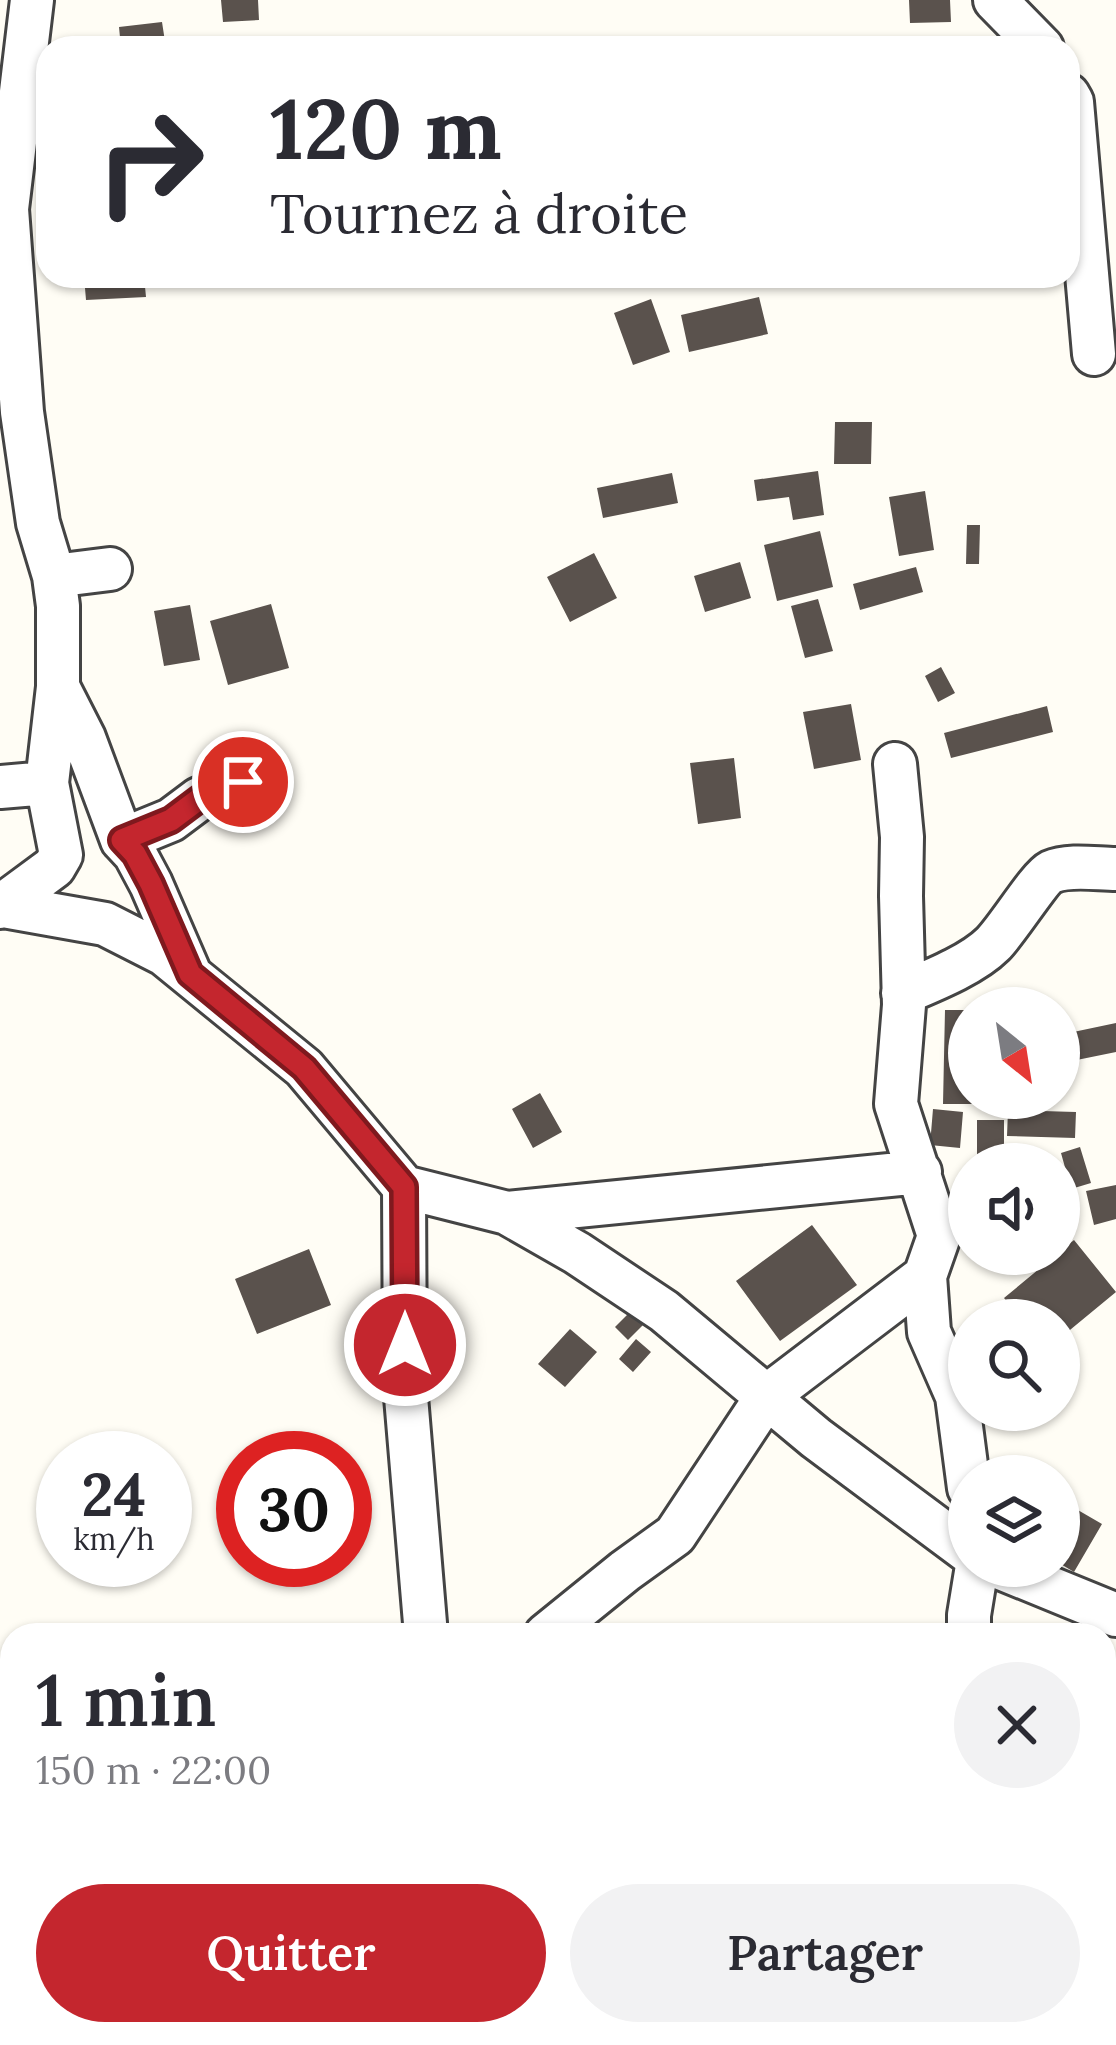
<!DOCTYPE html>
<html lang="fr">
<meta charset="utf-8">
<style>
:root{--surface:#fff;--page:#f2f2f3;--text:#2b2b33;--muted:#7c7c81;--accent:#c4262e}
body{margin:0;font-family:Lora,serif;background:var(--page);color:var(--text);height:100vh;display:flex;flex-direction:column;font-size:45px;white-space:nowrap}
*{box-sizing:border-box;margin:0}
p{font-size:39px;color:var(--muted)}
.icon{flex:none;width:66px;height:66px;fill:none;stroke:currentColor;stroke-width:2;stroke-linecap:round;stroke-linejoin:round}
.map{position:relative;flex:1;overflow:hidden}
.panel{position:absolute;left:0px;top:1623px;width:1116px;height:423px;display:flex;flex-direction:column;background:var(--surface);border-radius:36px 36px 0 0;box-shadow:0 3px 9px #0004}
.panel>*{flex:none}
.guide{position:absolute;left:36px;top:36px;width:1044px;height:252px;border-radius:36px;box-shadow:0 3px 9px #0004;background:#fff;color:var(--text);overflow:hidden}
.needle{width:78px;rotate:150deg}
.controls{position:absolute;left:948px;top:987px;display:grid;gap:24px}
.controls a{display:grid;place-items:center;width:132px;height:132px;border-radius:50%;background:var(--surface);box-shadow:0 3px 9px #0004;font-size:60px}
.speed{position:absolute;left:36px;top:1431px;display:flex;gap:24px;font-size:60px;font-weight:700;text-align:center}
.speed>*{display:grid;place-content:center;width:156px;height:156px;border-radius:50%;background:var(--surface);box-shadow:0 3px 9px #0004;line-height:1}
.speed small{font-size:30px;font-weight:400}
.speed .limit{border:18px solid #d22;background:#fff;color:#111}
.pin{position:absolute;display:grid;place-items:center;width:102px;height:102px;color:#fff;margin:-51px;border:6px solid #fff;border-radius:50%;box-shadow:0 3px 12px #0007}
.me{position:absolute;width:132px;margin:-66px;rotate:0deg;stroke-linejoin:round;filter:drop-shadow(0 0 9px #0008)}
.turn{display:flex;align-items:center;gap:42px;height:252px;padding:0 36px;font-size:54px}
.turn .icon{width:156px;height:156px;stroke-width:2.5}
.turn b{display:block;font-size:84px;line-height:102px}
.round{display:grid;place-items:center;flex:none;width:126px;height:126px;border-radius:63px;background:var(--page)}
.headline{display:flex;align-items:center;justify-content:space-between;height:204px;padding:0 36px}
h1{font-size:72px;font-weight:600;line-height:90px}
.cta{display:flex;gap:24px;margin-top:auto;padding:24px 36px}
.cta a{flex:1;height:138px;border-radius:72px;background:var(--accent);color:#fff;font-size:48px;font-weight:600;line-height:138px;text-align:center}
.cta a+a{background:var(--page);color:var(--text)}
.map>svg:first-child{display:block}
.building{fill:#5a524d}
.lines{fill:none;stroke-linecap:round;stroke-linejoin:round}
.minor-casing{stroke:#444;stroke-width:48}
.minor{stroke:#fff;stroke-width:42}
.route-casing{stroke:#7f191e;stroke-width:30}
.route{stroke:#c4262e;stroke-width:21}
</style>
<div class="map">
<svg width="1116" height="2045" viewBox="0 0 1116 2045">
<rect width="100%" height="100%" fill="#fffdf5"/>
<!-- building -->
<path class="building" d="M221,0H258L259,20L223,22Z
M909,0H950L951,22L910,23Z
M162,22L166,48H121L119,27Z
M84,276H144L146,297L86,300Z
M759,297L768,334L689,352L681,315Z
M651,299L670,352L633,365L614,313Z
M835,422H872L871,464H834Z
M818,471L824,515L793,520L789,497L757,501L754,480Z
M672,473L678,503L603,518L597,488Z
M925,491L934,550L899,556L889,497Z
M967,525H980L979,564H966Z
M820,531L833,587L777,601L764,545Z
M594,553L617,598L570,622L547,577Z
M740,562L751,598L705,612L694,576Z
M916,567L923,592L860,610L853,584Z
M818,599L833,651L805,658L791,606Z
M271,604L289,668L228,685L210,621Z
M190,605L200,660L164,666L154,611Z
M941,667L955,693L938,702L925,676Z
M851,704L861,760L814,769L803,712Z
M1047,706L1053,732L951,758L944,733Z
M734,758L741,818L698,824L690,763Z
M945,1010H969V1098H992V1104H943Z
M1116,1023V1052L1062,1063L1059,1035Z
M540,1093L562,1132L533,1148L512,1109Z
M933,1109L963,1112L960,1148L930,1145Z
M1008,1110L1076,1112L1075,1138L1007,1136Z
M977,1120H1004V1164H977Z
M1080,1147L1091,1183L1071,1189L1061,1153Z
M1116,1185V1219L1094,1225L1086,1191Z
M812,1225L857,1285L780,1341L736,1281Z
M1074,1240L1116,1292L1059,1339V1320H1022L1004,1298Z
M309,1249L331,1305L257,1334L235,1279Z
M636,1306L649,1319L628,1340L615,1327Z
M570,1329L597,1352L565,1387L538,1364Z
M636,1339L651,1352L633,1372L619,1359Z
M355,1464L360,1528L345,1529V1465Z
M1064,1502L1102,1524L1074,1572L1059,1563V1511Z"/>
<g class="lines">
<!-- minor casing -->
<g class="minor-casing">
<path id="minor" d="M995,0L1042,48
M1068,95L1072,102L1094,354
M54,576L110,569
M58,687L84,738L122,840L135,854L151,884L190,974
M895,764L902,837L901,896L904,1005L896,1104L939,1236L925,1276L929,1332L957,1396L969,1488
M0,787L47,783
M122,840L171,820L199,799L243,782
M3,906L105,924L164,954L304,1068L404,1187L507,1213L577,1253L664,1311L816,1438L969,1552
M0,907L54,867L61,855L47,783L58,687V606L54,576L38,523L22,412L7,209L32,0
M903,993C931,981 972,965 993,944C1008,929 1039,878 1051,872C1069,864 1097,869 1116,869
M404,1187L405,1385L426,1635
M507,1213L920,1172
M996,1566L1116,1615
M546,1635L625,1571L675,1535L767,1396L925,1276
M969,1635V1615L977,1566
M0,1818L12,1811
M559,2034L578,2045
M409,2045L412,2034
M967,2045L968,2034"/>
</g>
<!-- minor -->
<use href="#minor" class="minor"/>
</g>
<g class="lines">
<!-- route casing -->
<g class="route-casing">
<path id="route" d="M243,782L199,799L171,820L122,840L135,854L151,884L190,974L304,1068L404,1187L405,1345"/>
</g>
<!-- route -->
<use href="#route" class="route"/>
</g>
</svg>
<div class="controls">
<a><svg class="needle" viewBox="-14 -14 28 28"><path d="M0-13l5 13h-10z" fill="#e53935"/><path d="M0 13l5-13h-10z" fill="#7c7c81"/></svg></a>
<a><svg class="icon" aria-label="sound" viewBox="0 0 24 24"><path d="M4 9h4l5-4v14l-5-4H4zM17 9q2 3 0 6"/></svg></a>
<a><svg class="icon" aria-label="search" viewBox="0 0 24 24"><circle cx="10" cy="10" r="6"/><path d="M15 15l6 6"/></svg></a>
<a><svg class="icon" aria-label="layers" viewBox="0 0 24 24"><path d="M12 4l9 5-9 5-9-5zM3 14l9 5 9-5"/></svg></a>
</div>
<div class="speed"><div>24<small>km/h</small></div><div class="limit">30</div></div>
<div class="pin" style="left:243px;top:782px;background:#d93025"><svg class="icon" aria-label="arrive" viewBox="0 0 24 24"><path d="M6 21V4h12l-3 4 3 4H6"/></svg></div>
<svg class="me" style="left:405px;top:1345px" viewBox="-20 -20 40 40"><circle r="17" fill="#c4262e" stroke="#fff" stroke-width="3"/><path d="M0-11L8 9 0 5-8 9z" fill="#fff"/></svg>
<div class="guide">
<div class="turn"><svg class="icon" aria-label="right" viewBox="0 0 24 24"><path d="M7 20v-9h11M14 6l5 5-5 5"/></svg><div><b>120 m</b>Tournez à droite</div></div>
</div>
<section class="panel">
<div class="headline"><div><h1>1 min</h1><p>150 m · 22:00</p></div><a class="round"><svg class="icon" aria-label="close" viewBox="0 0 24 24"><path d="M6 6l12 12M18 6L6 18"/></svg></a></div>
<div class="cta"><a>Quitter</a><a>Partager</a></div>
</section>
</div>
